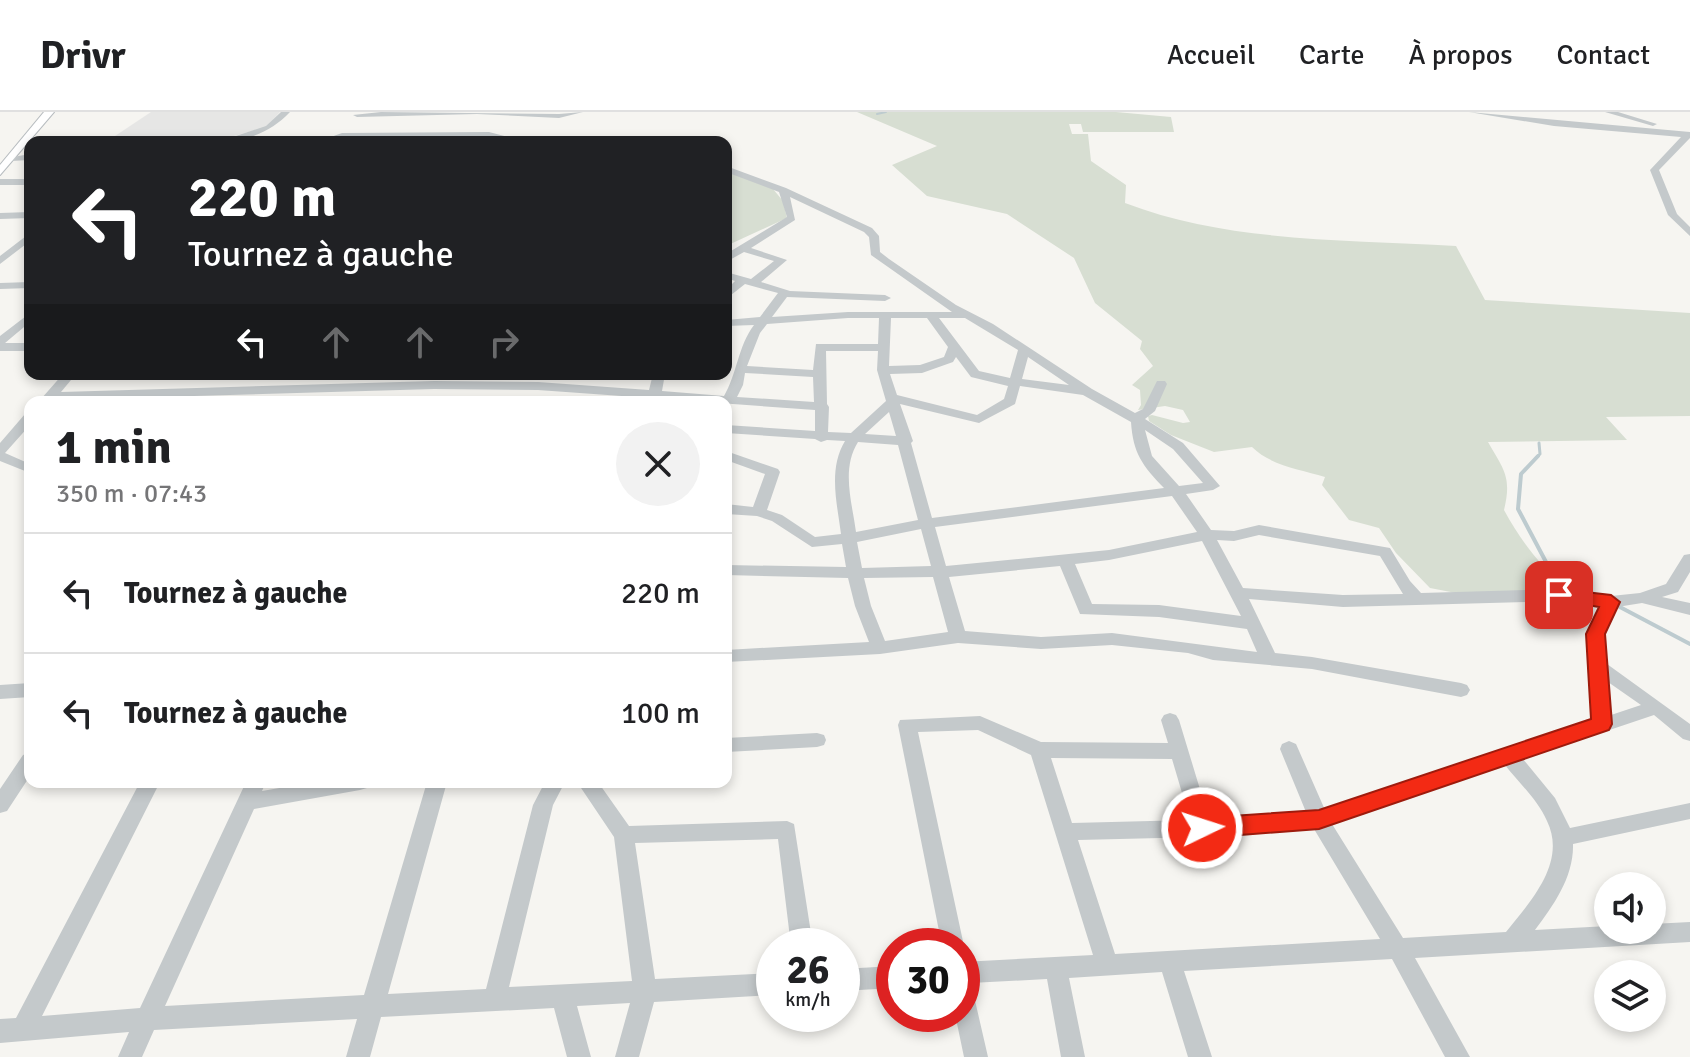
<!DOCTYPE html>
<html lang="fr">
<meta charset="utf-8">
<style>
:root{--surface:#fff;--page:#f2f2f2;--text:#202124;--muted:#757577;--line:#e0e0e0}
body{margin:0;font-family:Signika,sans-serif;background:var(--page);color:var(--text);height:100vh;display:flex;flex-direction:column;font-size:30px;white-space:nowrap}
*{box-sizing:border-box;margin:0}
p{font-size:26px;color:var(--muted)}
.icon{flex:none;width:44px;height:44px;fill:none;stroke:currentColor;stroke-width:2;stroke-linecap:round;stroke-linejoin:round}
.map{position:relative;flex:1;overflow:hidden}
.side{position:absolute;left:24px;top:284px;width:708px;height:392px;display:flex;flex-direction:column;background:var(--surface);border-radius:16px;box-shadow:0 4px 12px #0003}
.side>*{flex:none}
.guide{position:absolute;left:24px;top:24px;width:708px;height:244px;border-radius:16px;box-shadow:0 4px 12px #0003;background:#202124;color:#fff;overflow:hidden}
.tools{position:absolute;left:1594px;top:760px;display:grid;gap:16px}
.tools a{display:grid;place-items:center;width:72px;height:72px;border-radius:50%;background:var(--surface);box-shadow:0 4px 12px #0003;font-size:40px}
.speed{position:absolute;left:756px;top:816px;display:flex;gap:16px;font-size:40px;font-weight:700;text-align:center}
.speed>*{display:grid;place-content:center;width:104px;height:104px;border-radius:50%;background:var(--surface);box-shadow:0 4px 12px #0003;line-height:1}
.speed small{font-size:20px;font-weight:400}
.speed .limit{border:12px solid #d22;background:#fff;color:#111}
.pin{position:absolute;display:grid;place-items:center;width:68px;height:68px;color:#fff;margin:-34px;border-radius:16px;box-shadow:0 4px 12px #0006}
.me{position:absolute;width:88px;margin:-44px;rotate:86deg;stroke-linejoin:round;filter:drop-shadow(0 0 6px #0008)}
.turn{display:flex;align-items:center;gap:28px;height:168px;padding:0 32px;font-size:36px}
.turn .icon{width:104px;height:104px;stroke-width:2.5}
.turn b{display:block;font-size:56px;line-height:68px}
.lanes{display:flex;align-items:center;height:76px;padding:0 32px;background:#0003;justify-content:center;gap:40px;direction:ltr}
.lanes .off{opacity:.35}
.round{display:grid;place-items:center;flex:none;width:84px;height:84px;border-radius:42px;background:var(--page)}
.overview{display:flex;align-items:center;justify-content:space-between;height:136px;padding:0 32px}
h1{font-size:48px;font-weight:700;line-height:60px}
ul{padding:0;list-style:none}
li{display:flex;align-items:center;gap:24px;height:120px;padding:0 32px;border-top:2px solid var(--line)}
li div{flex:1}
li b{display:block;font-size:30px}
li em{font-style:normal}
header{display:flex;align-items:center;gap:48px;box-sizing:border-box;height:112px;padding:0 40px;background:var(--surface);border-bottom:2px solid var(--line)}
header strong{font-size:38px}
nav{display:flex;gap:44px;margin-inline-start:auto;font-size:28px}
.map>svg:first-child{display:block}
.built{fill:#e6e6e5}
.green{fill:#d7ded2}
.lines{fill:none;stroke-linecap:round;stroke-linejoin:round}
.stream-far2{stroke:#bdcbcf;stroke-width:2}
.stream-far1{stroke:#bdcbcf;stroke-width:3}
.stream{stroke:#bdcbcf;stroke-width:4}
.major-casing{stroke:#b7bcbf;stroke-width:2}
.minor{fill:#c4c9cb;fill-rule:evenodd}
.major{fill:#fff;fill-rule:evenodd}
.route{fill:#f32a14;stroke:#9e1b0d;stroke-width:2}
</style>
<header>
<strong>Drivr</strong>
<nav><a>Accueil</a><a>Carte</a><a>À propos</a><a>Contact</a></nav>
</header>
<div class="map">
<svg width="1690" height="945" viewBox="0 0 1690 945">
<rect width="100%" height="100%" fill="#f6f5f1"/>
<!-- built -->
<path class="built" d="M151,0H280L266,15L213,30H106Z"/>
<!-- green -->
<path class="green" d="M857,0H1116L1171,5L1174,20H1083L1081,12H1069L1072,22H1088L1091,49L1126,73L1125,91C1229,131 1346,127 1456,134L1485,188L1690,201V304L1606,305L1627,328L1488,330C1504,358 1512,365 1504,398C1522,431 1541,455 1570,479L1456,481L1430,476L1396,441L1379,416L1349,408L1322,373L1325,365C1300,357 1271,354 1252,335L1214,340L1171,323L1149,309L1148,304L1152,303L1183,311L1190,310L1183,298L1165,294L1138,298L1141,293L1140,278L1132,273L1153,254L1140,237L1142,229L1095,191L1074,146L1007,102L927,84L892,53L937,34Z
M726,59L773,77L783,89L787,106L726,134Z"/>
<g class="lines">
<!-- stream-far2 -->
<path class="stream-far2" d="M877,2L886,0"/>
<!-- stream-far1 -->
<path class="stream-far1" d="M1536,346L1540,342L1539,331"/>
<!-- stream -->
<path class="stream" d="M1538,344L1521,362L1518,397L1546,450L1570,471L1596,483
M1618,494L1690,532"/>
<!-- major casing -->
<g class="major-casing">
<path id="major" d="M44,0H54L0,63V53Z"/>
</g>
<!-- minor -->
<path class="minor" d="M281,0H290C271,20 246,30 218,30L266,14Z
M381,0L559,2L583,0L559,6L477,2L357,5L353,3Z
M1469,0L1690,20V26L1659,58L1677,102L1690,115V124L1668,103L1650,58L1681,25L1554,14Z
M1605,0H1618L1657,12L1653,14Z
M489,20L528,30L489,26L342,27L317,30L342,21Z
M30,42V48L11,49L7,46Z
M726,54L786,76L872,116L879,124L880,140L889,147L956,193L993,212L1092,277L1135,301L1143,297L1157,269H1165L1167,272L1155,299L1145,307L1183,331L1220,374L1213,378L1186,382L1211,418L1234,419L1259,413L1390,436L1410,469L1421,481L1559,477L1611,484L1640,481L1666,472L1684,443L1690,442V460L1678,480L1662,485L1690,491V503L1642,491L1617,495L1604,522L1607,552L1690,612V629L1683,627L1654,603L1523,647L1555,686L1570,716L1690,691V707L1573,732C1574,765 1553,794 1535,818L1608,814V818H1652V812L1690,810V830L1415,846L1470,945H1445L1392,847L1184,859L1212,945H1188L1162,860L1069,866L1085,945H1061L1047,867L971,871L988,945H964L955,902H962V850L1093,843L1031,643L978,618L918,620L964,834L962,839V834H942L898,613L900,608L980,604L1041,630L1168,631L1161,608L1164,603L1170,601L1176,603L1179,608L1209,707L1306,700L1280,637L1282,632L1289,629L1296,632L1325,698L1593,609L1587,553L1588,522L1601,494L1559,489L1343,495L1249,487L1275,541L1312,545L1461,571L1467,573L1470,578L1467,583L1461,585L1312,557L1213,548L1188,541L1112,533L1041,537L958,531L880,542L726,550V538L869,530L855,494L848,466L726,463V453L846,455L842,432L812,435L772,409L757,404L726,402V392L753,395L765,362L726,348V339L778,357L780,360L767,398L782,403L815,425L841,422C837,391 828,357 845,329L827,328L821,330L815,327L726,321V313L815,319V298L538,278L434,277L53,288L42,290L41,287L63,262H76L61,280L434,269L538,270L649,278L653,262H665L662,279L724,284C737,262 738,234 754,213L726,214V208L760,205L778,181L745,172L726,187V178L735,169L726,166V160L751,167L774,149L744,140L726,150V142L787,105L779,80L726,60ZM790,85L864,120L869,125L871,143L952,200H848L772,205L787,185L885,189L891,186L885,183L790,179L761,170L787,148L751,136L795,108ZM848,206H879L878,232H816L813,258L747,254L760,221L767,212ZM891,206H927L948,235L944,245L920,253L889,254ZM939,206H965L1018,238L1010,266L979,259ZM826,239H878L877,258L886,289L851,321L828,320L829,295L827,292ZM956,245L971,265L1008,274L1004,287L977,303L897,283L890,262L922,261L953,250ZM1028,245L1069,273L1022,267ZM745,261L813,265L814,290L737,285L743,273ZM1020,274L1083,283L1131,310C1133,342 1143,354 1164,376L932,406L911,331L913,329L900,292L979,311L1015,292ZM889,300L896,324L865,322ZM1145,318L1173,337L1203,371L1179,374L1152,344ZM858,330L898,333L918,408L856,420C852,390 841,357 858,330ZM1172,384L1197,420L1109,438L946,454L935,415ZM921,417L931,454L862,456L857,430ZM1259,423L1380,444L1403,482L1343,483L1243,476L1217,428L1234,429ZM1202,429L1241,504L1159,493L1092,492L1075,452L1109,448ZM1060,454L1080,502L1159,505L1247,517L1257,540L1112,521L1041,525L965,519L949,465ZM933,465L948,520L885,529L871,494L864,466ZM1608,570L1641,593L1611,603ZM1051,646L1172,647L1190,708L1072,711ZM1505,653C1519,671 1538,688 1547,709C1567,750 1531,789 1506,820L1403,826L1332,712ZM1314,717L1380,827L1115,842L1078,728L1202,725Z
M0,67H30V73H0Z
M30,100V106L0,107V101Z
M30,121V129L0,152V144Z
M30,170V176L0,177V171Z
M30,201V210L5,231H30V239H0V224Z
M30,301V313L5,341L30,352V361L0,349V331L25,302Z
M30,571V585L0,587V573Z
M817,621L824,623L826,628L824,633L817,635L726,640V626Z
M30,640V664L7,699L0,701V677L23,643Z
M140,670H160L42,904L140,896L246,670H266L262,679L314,670H370L367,676L360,678L254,697L165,894L364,883L427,670H447L388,882L486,877L533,693L545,670H565L553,693L509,875L632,869L614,725L577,670H598L629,714L787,709L794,712L813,834H791L778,727L635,731L655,867L774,861V883L654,890L639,945H615L630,891L577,894L591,945H567L554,896L381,905L370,945H346L357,907L154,918L142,945H118L129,920L0,931V907L16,906Z
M894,854V876L842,879V857Z"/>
<!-- major -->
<use href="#major" class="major"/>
</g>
<!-- route -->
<path class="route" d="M1559,477L1611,483L1620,490L1605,522L1612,612L1609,618L1319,717L1202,726L1193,723L1190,716L1193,709L1202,706L1319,698L1591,607L1586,522L1599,495L1553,487L1550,483L1553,479Z"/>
</svg>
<div class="tools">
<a><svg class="icon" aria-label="sound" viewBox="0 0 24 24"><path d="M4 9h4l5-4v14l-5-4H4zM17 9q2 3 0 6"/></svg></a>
<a><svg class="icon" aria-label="layers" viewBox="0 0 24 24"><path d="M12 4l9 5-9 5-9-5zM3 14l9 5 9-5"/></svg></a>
</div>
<div class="speed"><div>26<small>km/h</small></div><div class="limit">30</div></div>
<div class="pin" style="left:1559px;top:483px;background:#d93025"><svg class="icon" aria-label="arrive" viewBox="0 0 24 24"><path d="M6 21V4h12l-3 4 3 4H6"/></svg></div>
<svg class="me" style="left:1202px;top:716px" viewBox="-20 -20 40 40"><circle r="17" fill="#f32a14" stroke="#fff" stroke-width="3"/><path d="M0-11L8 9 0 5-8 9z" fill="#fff"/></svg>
<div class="guide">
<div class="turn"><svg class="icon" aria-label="left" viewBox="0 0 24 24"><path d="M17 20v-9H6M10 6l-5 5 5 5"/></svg><div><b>220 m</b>Tournez à gauche</div></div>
<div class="lanes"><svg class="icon" aria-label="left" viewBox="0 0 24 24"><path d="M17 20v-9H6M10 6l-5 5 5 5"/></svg><svg class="icon off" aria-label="ahead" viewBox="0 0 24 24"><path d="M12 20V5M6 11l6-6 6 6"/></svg><svg class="icon off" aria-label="ahead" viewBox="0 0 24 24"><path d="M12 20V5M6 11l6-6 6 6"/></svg><svg class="icon off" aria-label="right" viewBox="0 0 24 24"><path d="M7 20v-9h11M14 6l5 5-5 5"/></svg></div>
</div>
<section class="side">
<div class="overview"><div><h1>1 min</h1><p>350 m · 07:43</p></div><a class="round"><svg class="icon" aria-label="close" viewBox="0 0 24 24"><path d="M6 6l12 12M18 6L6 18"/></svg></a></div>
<ul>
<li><svg class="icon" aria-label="left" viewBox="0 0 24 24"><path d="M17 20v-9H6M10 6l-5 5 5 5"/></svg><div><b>Tournez à gauche</b></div><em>220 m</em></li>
<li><svg class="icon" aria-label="left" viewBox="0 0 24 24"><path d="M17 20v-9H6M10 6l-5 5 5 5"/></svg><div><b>Tournez à gauche</b></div><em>100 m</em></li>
</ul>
</section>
</div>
